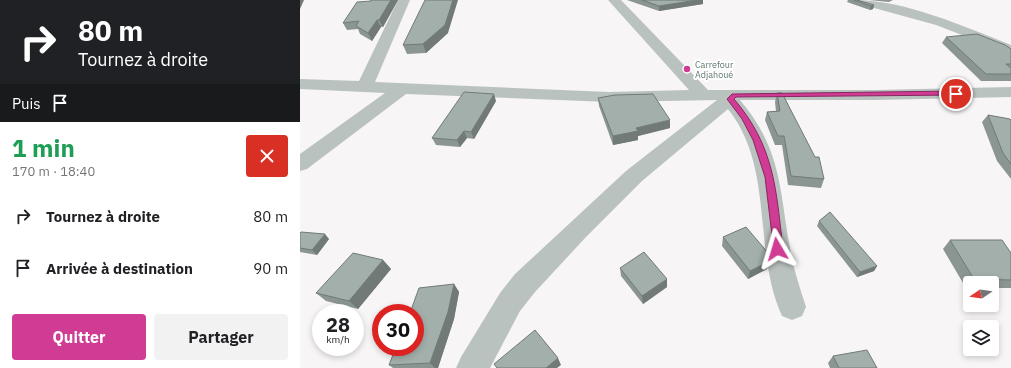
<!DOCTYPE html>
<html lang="fr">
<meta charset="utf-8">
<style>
:root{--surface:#fff;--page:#f2f2f2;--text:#202124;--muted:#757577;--accent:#d03c93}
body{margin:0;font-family:"IBM Plex Sans",sans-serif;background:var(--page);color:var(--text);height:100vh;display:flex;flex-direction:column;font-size:15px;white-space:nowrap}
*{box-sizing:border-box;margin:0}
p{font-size:13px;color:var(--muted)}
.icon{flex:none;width:22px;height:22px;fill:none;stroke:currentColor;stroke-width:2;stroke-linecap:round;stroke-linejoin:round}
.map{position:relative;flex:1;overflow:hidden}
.side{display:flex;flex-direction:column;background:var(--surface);width:300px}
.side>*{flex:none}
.banner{background:#202124;color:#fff;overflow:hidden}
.needle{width:26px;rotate:257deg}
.controls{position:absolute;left:663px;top:276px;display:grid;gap:8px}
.controls a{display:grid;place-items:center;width:36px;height:36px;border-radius:4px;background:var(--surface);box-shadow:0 2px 6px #0003;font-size:20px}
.speed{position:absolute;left:12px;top:304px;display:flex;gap:8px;font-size:20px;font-weight:700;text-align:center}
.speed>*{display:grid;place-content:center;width:52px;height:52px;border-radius:50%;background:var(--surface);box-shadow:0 2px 6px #0003;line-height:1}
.speed small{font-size:10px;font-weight:400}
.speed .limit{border:6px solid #d22;background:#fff;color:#111}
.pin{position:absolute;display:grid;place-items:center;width:34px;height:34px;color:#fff;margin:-17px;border:2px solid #fff;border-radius:50%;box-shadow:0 1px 4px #0007}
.me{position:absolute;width:44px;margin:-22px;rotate:353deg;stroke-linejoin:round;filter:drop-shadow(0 0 3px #0008)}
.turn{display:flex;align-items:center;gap:14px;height:84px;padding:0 12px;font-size:18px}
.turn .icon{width:52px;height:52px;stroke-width:2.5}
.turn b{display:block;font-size:28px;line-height:34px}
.then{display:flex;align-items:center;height:38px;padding:0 12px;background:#0003;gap:8px;font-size:15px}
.round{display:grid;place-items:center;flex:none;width:42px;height:42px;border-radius:4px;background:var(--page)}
.head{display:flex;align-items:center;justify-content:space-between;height:68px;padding:0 12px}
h1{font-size:24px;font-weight:700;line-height:30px;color:#1e9e55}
.button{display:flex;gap:8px;margin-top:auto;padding:8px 12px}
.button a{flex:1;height:46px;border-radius:4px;background:var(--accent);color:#fff;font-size:16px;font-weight:700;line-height:46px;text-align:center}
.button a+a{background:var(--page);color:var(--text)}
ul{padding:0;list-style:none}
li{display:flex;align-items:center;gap:12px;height:52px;padding:0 12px}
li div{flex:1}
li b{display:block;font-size:15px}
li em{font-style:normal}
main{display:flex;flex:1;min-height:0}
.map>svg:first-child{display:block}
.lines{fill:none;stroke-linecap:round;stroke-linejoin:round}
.minor{fill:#bac2bf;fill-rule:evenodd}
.wall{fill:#8b9692}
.shaded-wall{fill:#717a77}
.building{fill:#a2afaa;stroke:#717a77}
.route{fill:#d03c93;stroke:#872760}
.poi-dot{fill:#d03c93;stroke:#fff;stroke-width:1.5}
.labels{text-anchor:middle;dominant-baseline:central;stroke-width:4;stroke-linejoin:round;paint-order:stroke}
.far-poi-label{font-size:9px;fill:#61776f;stroke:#fff;text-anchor:start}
</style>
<main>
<section class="side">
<div class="banner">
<div class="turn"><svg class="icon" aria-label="right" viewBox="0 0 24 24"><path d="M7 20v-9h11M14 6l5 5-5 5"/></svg><div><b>80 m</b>Tournez à droite</div></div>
<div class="then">Puis<svg class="icon" aria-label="arrive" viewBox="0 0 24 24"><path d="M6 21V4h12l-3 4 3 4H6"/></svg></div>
</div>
<div class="head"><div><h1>1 min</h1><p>170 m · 18:40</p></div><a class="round" style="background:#d93025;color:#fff"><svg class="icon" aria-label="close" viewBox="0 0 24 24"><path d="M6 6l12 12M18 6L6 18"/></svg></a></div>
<ul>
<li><svg class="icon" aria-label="right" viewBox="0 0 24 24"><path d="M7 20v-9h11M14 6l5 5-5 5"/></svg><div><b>Tournez à droite</b></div><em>80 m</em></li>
<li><svg class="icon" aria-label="arrive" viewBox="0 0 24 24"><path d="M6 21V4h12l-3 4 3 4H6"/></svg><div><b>Arrivée à destination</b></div><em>90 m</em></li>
</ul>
<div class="button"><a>Quitter</a><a>Partager</a></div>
</section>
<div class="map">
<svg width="711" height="368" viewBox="0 0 711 368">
<rect width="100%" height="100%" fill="#f7f5f5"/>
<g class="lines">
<!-- minor -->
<path class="minor" d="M98,0H110L75,82L309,92L389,90L308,0H321L408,90H575L711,87V97L575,100H440C482,150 479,188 490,248C493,268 500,288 506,307L502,316L492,320L482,316C452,250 475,168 428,109L342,181L286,237L235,292L220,311L190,368H156L161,357L200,293L215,274L326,171L417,100L309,102L106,94L7,169L0,171V154L85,93L0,89V79L59,81Z
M554,0C605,0 663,26 711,45V54L636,25L556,3Z"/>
</g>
<!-- wall -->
<path class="wall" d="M71,0H98L83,27H81L72,41L60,34L58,29L47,30L43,23Z
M327,0H403V4L359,11Z
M548,0H557L574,5L573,9L570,10L547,2Z
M569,0H593L589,2Z
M148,33L126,53L107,54L103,45Z
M646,37L711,49V81H681L642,43Z
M477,93L524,179L521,188L488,185L482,145H475L465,120L467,112L476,111L475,102Z
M298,98L370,128L338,136V140L313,145L299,106Z
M196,101L174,139L167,138L160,147L136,145L132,138Z
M688,115L711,120V179L697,161L682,122Z
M519,221L577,266L574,271L557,277L517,226Z
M0,233L29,239L17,255L0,252Z
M423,237L467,269L448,279L422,246Z
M650,240L711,253V288H692V283H670V288H666L643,249Z
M83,260L91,269L58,309L26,301L16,293Z
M320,268L367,287L343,304L321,276Z
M154,284L159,292L154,319L138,368H93L89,365Z
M533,356L577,368H530L528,363Z"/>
<!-- shaded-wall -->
<path class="shaded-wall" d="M0,0H4L0,9Z
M91,0H98L83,27L79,20Z
M153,0H158L148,33L126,53L123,44Z
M397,0H403V4L359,11V6Z
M574,5L573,9L570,10L571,6Z
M77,20L81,27L72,41L68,33Z
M194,94L196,101L174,139L171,132Z
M370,120V128L338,136V140L313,145V136L336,128Z
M164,131L167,138L160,147L157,140Z
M25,234L29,239L17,255L12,250Z
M83,260L91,269L58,309L49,301Z
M470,261L467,269L448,279L450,271Z
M577,266L574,271L557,277L560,272Z
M367,279V287L343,304L342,296Z
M154,284L159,292L154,319L138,368H135L130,363Z
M258,358L261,365L257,368H246Z"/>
<!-- building -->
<path class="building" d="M71,0H91L79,20H77L68,33L56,26L59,21L43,23L57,2L71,1Z
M125,0H153L145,25L123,44L103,45Z
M342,0H397L359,6Z
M554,0H557L574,5L571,6Z
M677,34L705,45L711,49V64H706L711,68V74H686L646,37Z
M164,92L194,94L171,132L164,131L157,140L132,138Z
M477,93H482L515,157H519L524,179L491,176L484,136H478L467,112L480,111Z
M353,94L370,120L336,128L338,131L313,136L298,98L315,95Z
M688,115L710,119L711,120V164L703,153Z
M530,212L577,266L560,272L519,221Z
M446,227L469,254L470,261L450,271L423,237Z
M1,232L25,234L12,250L0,248V233Z
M650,240H702L711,253V280L674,279Z
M344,252L367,279L342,296L320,268Z
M53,253L83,260L49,301L16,293Z
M154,284L148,312L130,363L89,365L96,347H115V313H110L119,288Z
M235,330L258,358L246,368H197L194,364Z
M567,350L577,368H539L533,356Z"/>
<!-- route -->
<path class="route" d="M656,91L660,94L659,95L436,97L434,99C475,147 476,190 483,249L481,252H474L465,177L453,140L442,119L427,99L432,94Z"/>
<!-- markers -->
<circle class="poi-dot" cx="387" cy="69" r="4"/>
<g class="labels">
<!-- far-poi labels -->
<g class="far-poi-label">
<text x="395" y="64">Carrefour<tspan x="395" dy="10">Adjahoué</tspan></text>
</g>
</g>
</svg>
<div class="controls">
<a><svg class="needle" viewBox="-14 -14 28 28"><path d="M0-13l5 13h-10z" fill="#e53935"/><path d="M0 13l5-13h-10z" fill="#757577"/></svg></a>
<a><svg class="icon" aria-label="layers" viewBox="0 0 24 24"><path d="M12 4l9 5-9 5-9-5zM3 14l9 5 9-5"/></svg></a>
</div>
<div class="speed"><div>28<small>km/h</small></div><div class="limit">30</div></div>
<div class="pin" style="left:656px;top:94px;background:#d93025"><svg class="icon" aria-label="arrive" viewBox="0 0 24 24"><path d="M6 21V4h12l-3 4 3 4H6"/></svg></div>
<svg class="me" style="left:477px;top:249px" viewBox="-20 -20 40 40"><path d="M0-17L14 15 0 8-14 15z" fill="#d03c93" stroke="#fff" stroke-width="4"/></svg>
</div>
</main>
